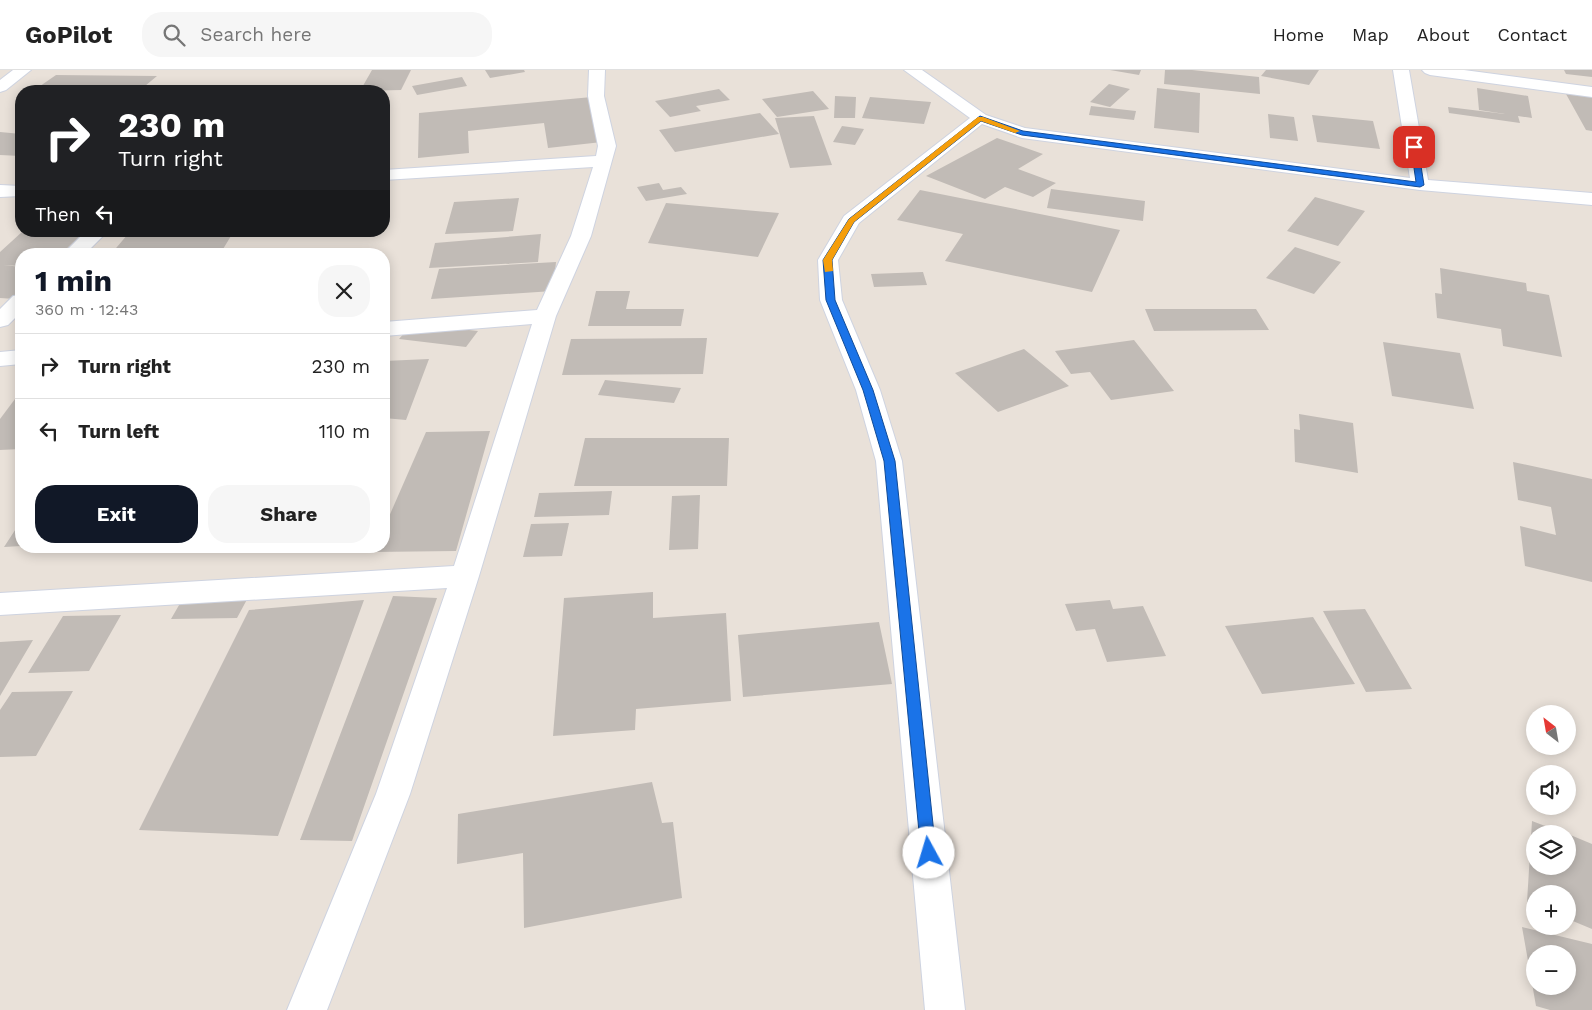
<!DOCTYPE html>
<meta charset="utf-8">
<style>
:root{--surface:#fff;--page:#f6f6f6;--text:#222;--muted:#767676;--line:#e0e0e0;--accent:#111827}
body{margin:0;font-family:"Work Sans",sans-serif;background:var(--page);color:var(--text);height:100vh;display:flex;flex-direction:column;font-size:19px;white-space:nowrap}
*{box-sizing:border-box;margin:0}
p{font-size:16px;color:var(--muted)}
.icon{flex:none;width:28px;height:28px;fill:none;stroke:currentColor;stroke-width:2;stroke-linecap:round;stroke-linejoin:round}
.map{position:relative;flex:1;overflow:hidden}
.sheet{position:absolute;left:15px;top:178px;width:375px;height:305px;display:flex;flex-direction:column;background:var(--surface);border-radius:20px;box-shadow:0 2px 12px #0003}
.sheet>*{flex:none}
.top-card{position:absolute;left:15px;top:15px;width:375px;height:152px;border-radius:20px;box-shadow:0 2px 12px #0003;background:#202124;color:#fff;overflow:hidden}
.needle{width:32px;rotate:329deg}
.tools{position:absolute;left:1526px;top:635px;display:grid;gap:10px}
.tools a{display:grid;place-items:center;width:50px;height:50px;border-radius:50%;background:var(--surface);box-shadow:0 2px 12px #0003;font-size:25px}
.pin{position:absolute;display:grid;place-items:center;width:42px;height:42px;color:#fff;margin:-21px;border-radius:10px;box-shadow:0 2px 8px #0006}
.me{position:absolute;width:55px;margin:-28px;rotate:354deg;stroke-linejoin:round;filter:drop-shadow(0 0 4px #0008)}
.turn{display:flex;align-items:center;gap:18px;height:105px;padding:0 20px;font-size:22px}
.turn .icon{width:65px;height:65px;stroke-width:2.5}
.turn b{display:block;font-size:35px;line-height:42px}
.then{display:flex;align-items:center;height:48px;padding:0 20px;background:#0003;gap:10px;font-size:19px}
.round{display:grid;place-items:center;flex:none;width:52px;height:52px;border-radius:20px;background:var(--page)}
.overview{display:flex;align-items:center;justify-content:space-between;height:85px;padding:0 20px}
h1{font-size:30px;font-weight:700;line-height:38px;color:var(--accent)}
.action{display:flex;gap:10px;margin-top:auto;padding:10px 20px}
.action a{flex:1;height:58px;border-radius:20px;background:var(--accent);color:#fff;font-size:20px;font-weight:700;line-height:58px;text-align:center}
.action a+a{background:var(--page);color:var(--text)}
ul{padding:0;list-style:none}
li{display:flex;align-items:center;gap:15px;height:65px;padding:0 20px;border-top:1px solid var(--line)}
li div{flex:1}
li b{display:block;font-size:19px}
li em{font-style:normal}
header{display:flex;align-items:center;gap:30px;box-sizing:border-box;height:70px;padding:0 25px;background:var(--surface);border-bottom:1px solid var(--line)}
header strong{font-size:24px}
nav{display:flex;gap:28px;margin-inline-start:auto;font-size:18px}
.search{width:350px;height:45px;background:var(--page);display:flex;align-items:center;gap:12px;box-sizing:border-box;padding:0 18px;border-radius:20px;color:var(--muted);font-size:19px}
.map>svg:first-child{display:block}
.building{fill:#c1bbb6;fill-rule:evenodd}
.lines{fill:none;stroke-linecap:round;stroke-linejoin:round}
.minor-casing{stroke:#ced3e0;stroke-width:2}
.minor{fill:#fff;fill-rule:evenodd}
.route{fill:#1a73e8;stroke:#114b97}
.slow{fill:#f59e0b}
</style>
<header>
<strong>GoPilot</strong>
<div class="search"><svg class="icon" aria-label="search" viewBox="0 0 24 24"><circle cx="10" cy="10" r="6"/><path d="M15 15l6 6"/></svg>Search here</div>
<nav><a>Home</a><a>Map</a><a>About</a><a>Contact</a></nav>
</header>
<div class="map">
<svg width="1592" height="940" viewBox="0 0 1592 940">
<rect width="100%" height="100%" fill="#e9e1d9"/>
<!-- building -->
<path class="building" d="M372,0H411L401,20L360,21Z
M485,0H524L525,2L490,8Z
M1110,0H1141L1139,5Z
M1165,0H1192L1259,7L1260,24L1164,14Z
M1266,0H1319L1309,15L1261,6Z
M1564,0H1592V7L1566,4Z
M56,5L157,6L139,21H33Z
M462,7L467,16L417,25L412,16Z
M1109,14L1130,19L1110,37L1090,32Z
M199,17L252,19L249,21H193Z
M1157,18L1200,23L1199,63L1154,58Z
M1477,18L1528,26L1532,48L1518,46L1520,53L1449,43L1448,37L1505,44L1479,40Z
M719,19L730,30L696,36L701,41L670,47L655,31Z
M813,21L829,39L777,47L762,29Z
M1566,24L1592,27V61L1586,60Z
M835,26L856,27L855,48H834Z
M592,27L602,72L548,78L544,53L468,61L469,83L418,88L419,43Z
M870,27L931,32L924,54L862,48Z
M1091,36L1136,41L1134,50L1089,45Z
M760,43L779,64L675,82L659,60Z
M1268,44L1294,47L1298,71L1270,68Z
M1312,45L1373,51L1380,79L1317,72Z
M814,46L832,95L790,98L775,48Z
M842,56L864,59L855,75L833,72Z
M0,62L21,64V86L0,85Z
M997,68L1043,84L1018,99L1056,113L1033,127L1005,117L985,129L926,106Z
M659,113L663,120L681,117L687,124L646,131L637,117Z
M1051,119L1145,131L1143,151L1047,138Z
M920,120L1120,160L1092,222L945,191L963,164L897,150Z
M1315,127L1365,141L1338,176L1287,161Z
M519,128L513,161L445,164L454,132Z
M666,133L779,143L758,187L648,173Z
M23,161H85L61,184H21V196L4,195L21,197V223L15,229L0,228V182Z
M167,161H234L220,184H111L128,164Z
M541,164L538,192L429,198L435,173Z
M1295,177L1341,192L1314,224L1266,208Z
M556,192L553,221L431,229L439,199Z
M1440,198L1526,213L1527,221L1549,225L1562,287L1503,276L1501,259L1437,248L1435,223L1442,224Z
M923,202L927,215L874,217L871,204Z
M596,221H630L626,239H684L681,256H588Z
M1145,239H1256L1269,260L1154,261Z
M412,254L478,261L466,277L399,269Z
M707,268L703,304L562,305L571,269Z
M1134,270L1174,321L1111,330L1090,302L1071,304L1055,281Z
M1383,272L1460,283L1474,339L1392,326Z
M1024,279L1069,316L998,342L955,303Z
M429,289L406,350L384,348V291Z
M605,310L681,318L674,333L598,325Z
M21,321V379L0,380V349Z
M1299,344L1353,353L1358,403L1295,392L1294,359L1300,360Z
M490,361L456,481L373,482L376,476H384V458L426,362Z
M585,368H729L727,416H574Z
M1513,392L1592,409V512L1525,496L1520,456L1556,465L1551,437L1518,430Z
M612,421L609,445L534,447L539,423Z
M700,425L698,479L669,480L672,426Z
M21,451V476L4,477Z
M569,453L562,486L523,487L531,454Z
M86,476H157L156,478L82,481Z
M251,522L237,548L171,549L186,523Z
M653,522V548L726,543L731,631L636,639L635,660L553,666L564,528Z
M393,526L437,528L352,771L300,770Z
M364,530L278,766L139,760L249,540Z
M1110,530L1113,539L1143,536L1166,586L1107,592L1095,559L1076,561L1065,534Z
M1365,539L1412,619L1366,622L1323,541Z
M121,545L89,601L28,603L63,546Z
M1313,547L1355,614L1262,624L1225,556Z
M879,552L892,614L743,627L738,565Z
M33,570L0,626V572Z
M73,621L36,686L0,687V640L12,622Z
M652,712L662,753L673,752L682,828L524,858L523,783L457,794L458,744Z
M1532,751L1566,764H1535V796H1568V764L1592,774V859L1568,849V824H1535V836L1527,832Z
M1522,857L1592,874V940H1550L1536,936ZM1535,884H1568V916H1535Z"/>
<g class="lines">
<!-- minor casing -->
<g class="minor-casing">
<path id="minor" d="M13,0H31L6,20L0,22V10Z
M589,0H605L604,26L616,76L591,166L556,246L479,506L410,724L327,940H287L376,724L447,518L0,545V523L454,496L532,254L384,266V252L537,240L571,166L593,97L384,110V100L596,86L598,76L588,26Z
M904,0H922L986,45L1025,58L1410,108L1393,0H1409L1428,110L1592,123V135L1420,120L1022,68L982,54L859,153L838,190L842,230L880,320L902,391L965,940H925L876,391L856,320L820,230L818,190L844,146L970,48Z
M1422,0H1464L1592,17V27L1430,5L1425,3Z
M0,115L21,116V126L0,127Z
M86,161H108L85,184H63Z
M21,225V242L8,255L0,257V239L13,226Z
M21,280V294L0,296V282Z"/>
</g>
<!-- minor -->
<use href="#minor" class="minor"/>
</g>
<!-- route -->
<path class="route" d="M980,46L1023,61L1416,112L1411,77L1414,75L1418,77L1424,115L1420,117L1022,65L981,51L854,152L832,190L835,230L873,320L895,391L936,783L934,788L929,790L924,788L921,783L884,391L863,320L826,230L823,190L849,149Z"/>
<!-- slow -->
<path class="slow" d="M978,47H983L1020,61L1015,63L981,51L854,152L832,190L833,201L825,202L823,190L849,149Z"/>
</svg>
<div class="tools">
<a><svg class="needle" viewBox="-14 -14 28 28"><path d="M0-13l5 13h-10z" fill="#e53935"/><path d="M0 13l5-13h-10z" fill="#767676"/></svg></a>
<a><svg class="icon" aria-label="sound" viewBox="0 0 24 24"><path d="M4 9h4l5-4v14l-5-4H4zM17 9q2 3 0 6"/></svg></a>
<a><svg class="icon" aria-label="layers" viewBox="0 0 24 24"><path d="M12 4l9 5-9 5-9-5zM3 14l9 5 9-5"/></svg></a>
<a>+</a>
<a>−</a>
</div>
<div class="pin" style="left:1414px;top:77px;background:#d93025"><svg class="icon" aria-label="arrive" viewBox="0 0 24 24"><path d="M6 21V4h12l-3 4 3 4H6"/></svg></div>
<svg class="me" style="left:929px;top:783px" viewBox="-20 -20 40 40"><circle r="19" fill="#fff"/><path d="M0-13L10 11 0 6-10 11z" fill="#1a73e8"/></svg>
<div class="top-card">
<div class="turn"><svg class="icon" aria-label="right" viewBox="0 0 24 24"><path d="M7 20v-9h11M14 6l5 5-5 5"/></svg><div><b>230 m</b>Turn right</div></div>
<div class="then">Then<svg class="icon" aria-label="left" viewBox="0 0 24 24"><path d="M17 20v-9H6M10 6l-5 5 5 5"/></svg></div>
</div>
<section class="sheet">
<div class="overview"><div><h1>1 min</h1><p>360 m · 12:43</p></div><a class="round"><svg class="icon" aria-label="close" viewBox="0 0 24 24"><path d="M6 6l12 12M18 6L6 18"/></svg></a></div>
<ul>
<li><svg class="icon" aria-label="right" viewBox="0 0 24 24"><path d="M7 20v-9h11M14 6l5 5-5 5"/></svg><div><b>Turn right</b></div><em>230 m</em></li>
<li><svg class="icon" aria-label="left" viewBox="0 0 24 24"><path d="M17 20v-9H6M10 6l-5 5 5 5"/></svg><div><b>Turn left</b></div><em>110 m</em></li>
</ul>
<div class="action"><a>Exit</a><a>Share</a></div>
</section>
</div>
